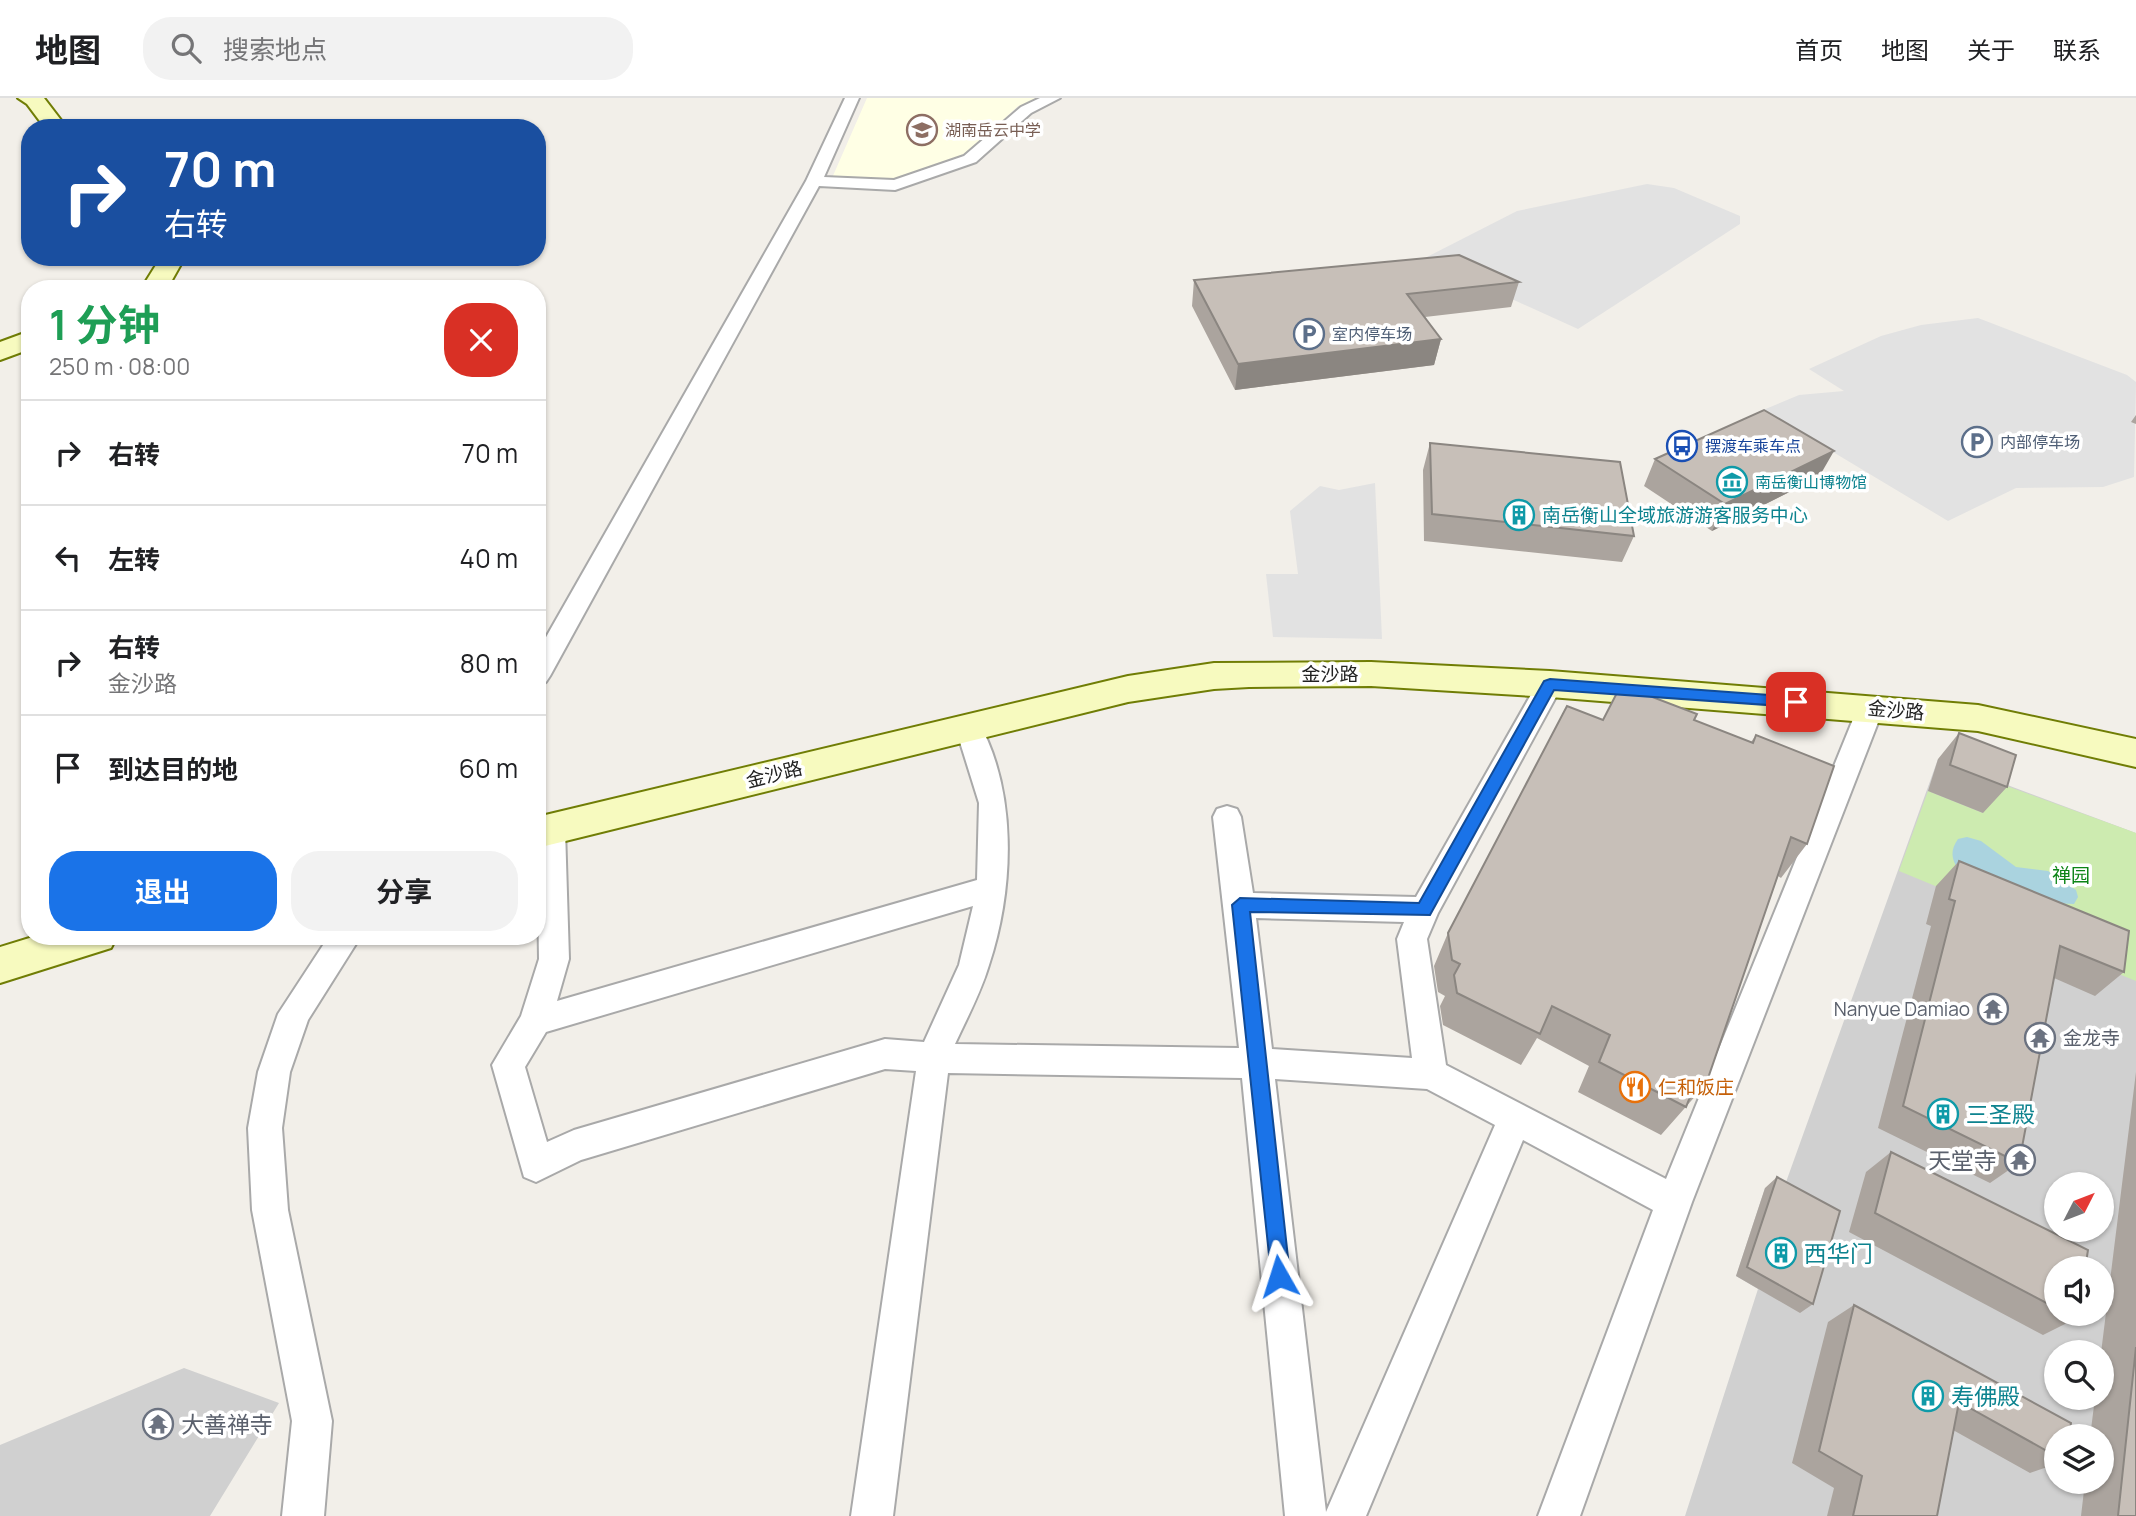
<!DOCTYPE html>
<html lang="zh">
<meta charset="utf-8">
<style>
:root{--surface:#fff;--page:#f2f2f2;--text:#202124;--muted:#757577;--line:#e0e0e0;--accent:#1a73e8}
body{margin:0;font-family:Manrope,"Noto Sans SC",sans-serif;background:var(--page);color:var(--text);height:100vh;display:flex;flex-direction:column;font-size:26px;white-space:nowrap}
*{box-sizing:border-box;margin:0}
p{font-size:23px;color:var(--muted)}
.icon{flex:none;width:38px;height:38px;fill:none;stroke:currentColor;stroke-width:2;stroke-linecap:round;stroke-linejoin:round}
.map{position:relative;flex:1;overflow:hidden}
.details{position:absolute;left:21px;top:182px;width:525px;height:665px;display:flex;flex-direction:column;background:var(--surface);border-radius:28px;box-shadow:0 2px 5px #0004}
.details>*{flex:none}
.banner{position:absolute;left:21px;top:21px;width:525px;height:147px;border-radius:28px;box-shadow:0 2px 5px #0004;background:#1a4fa0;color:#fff;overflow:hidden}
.needle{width:46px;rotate:48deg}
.tools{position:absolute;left:2044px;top:1074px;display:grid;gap:14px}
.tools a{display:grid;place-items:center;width:70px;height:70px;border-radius:50%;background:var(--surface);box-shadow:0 2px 5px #0004;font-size:35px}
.pin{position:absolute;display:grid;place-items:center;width:60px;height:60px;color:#fff;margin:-30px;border-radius:14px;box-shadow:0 4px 10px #0006}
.me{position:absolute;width:77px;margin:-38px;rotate:354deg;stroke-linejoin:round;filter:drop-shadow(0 0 5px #0008)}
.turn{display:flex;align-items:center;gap:24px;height:147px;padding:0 28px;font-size:32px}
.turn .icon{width:91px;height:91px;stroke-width:2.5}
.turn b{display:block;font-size:49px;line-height:60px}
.round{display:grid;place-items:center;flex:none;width:74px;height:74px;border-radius:28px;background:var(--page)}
.headline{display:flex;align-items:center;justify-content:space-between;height:119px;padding:0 28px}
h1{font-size:42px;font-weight:700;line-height:52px;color:#1e9e55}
.button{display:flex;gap:14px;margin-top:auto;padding:14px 28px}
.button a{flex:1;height:80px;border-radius:28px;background:var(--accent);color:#fff;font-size:28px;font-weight:700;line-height:80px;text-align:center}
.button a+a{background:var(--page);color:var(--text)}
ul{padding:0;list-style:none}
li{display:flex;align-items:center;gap:21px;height:105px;padding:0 28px;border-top:2px solid var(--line)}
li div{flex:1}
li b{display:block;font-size:26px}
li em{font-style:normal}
header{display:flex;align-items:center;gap:42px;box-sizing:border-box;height:98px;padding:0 35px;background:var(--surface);border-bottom:2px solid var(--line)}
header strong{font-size:33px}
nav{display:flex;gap:38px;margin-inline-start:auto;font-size:24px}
.search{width:490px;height:63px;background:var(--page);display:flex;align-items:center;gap:18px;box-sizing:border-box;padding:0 24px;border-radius:28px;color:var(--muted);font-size:26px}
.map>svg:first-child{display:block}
.education{fill:#ffffe5}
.religious{fill:#d0d0d0;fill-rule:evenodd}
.grass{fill:#cdebb0}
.parking{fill:#e2e2e2}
.water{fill:#aad3df}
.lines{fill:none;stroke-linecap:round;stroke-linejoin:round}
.street-casing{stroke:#a9a9a9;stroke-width:4}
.secondary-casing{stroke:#707d05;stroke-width:4}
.street{fill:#fff;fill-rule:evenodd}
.secondary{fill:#f7fabf;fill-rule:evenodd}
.wall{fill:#aba49e}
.shaded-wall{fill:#8b8681}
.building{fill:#c7bfb8;stroke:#8b8681;stroke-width:2}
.route{fill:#1a73e8;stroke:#114b97;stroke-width:2}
.labels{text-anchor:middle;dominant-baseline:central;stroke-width:7;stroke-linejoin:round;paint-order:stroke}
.far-education-label{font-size:16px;fill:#785e54;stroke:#fff;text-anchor:start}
.far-service-label{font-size:16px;fill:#4e5e75;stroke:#fff;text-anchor:start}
.far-transit-label{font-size:16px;fill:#164399;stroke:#fff;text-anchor:start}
.far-culture-label{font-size:16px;fill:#0d838f;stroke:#fff;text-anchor:start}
.culture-label{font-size:19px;fill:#0d838f;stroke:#fff;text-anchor:start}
.street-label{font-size:19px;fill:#222;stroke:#fff}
.park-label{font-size:19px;fill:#0c8416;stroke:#fff}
.worship-label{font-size:19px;fill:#5b616d;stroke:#fff;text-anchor:end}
.food-label{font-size:19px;fill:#c56008;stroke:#fff;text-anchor:start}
.near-culture-label{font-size:23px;fill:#0d838f;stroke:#fff;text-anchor:start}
.near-worship-label{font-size:23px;fill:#5b616d;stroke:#fff;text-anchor:end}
</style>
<header>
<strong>地图</strong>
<div class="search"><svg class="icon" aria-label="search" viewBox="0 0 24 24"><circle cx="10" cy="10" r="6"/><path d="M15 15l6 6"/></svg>搜索地点</div>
<nav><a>首页</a><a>地图</a><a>关于</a><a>联系</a></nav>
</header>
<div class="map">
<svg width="2136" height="1418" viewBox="0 0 2136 1418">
<rect width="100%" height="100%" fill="#f2efe9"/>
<!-- education -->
<path class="education" d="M867,0H1052L1018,8L965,57L891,83L832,80Z"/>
<!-- religious -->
<path class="religious" d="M1938,661L2136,735V1418H1685L1758,1191L1736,1178L1765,1090L1781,1098ZM2056,1087H2102V1132H2056ZM2056,1171H2102V1216H2056ZM2056,1255H2102V1300H2056ZM2056,1339H2102V1384H2056Z
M184,1270L279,1305L210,1418H0V1347Z"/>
<!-- grass -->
<path class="grass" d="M1993,683L2136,735V883L2099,868L2100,856L1899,773L1928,693L1983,715Z"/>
<!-- parking -->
<path class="parking" d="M1647,86L1674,90L1740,118V126L1578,231L1423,161L1517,113Z
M1978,220L2127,277L2136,284L2134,379L2103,389L2016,390L1948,423L1763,312L1799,297L1844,293L1809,271L1881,238L1921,227Z
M1375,385L1382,541L1273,539L1266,476H1298L1290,413L1320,388L1339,392Z"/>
<!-- water -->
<path class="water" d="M1967,739L1981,743L2016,769L2048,773L2076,792L2078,799L2074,806L2052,805L1960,775C1952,762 1949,754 1958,741Z"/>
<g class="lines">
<!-- street casing -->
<g class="street-casing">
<path id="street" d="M845,0H859L824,79L894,82L964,58L1021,9L1040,0H1060L1031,15L976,64L895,92L819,88L550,578L546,584L537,587V555L806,83Z
M1550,577L1559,579L1563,586L1438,815L1427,841L1446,967L1666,1081L1858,609L1862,602L1871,599L1880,602L1884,609L1692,1104L1580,1418H1538L1653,1112L1523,1042L1366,1418H1285L1242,980L948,975L893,1418H851L916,973L885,971L581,1062L536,1084L524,1079L492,967L521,918L539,861L537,730L541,723L551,720L561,723L565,731L569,861L557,903L977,782L979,705L955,628L959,621L968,618L977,621C1018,693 1014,791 989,867C981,894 967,920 955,946L1239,950L1213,719L1217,711L1227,708L1237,711L1241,719L1253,795L1416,799L1541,579ZM973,808L959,867L924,944L885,941L574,1032L547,1044L525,969L546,934ZM1256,820L1404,824L1397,841L1412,960L1272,951ZM1275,981L1427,991L1495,1027L1326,1414Z
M329,838H361L308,922L290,974L282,1030L288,1112L332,1323L324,1418H282L292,1323L252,1112L248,1030L258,974L278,916Z"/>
</g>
<!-- secondary casing -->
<g class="secondary-casing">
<path id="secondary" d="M18,0H44L67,30H45L27,6Z
M161,159H185L167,191H141Z
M30,233V251L0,262V244Z
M1371,564L1550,573L1978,607L2136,641V669L1978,633L1550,599L1371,588L1249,589L1214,591L1128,604L537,750V719L1128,578L1214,565Z
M36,838H117L111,850L0,885V849Z"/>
</g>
<!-- street -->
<use href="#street" class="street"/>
<!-- secondary -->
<use href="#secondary" class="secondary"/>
</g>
<!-- wall -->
<path class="wall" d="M1194,182L1519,184L1511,209L1425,219L1441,241L1434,267L1235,292L1192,208Z
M2136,317V326L2131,324Z
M1430,345L1634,438L1622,464L1424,443L1423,372Z
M1655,361L1819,379L1712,433L1644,388Z
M1603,622H1694L1751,644L1756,637L1807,746L1781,780L1778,778L1706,986L1661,1037L1578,994L1589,968L1537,940L1521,967L1443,927L1440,908L1445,898L1438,894L1434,868L1448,835Z
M1959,635L2007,689L1983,715L1928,693L1938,661Z
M1959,763L2124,874L2095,898L2054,880L2019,1065L1990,1085L1878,1030L1931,828L1926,826L1936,788Z
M2136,974V1418H2081L2085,1384H2102V1339H2090L2095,1300H2102L2101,1255Z
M1891,1054L2056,1171V1216H2078L2077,1220L2043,1237L1849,1134L1866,1074Z
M1777,1079L1813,1206L1800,1215L1736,1178L1765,1090Z
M1854,1207L2056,1339V1366L2030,1375L1953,1332L1937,1418H1827L1834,1390L1792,1365L1828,1224Z"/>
<!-- shaded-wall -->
<path class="shaded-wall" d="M1441,241L1434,267L1235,292L1238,266Z
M1834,353L1819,379L1712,433L1725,406Z"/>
<!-- building -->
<path class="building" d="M1459,157L1519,184L1407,196L1441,241L1238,266L1194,182Z
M1764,312L1834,353L1725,406L1655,361Z
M1430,345L1620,364L1634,438L1432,416Z
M1621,587L1697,616L1694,622L1753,645L1756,637L1834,668L1807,746L1791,739L1706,986L1697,981L1686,1009L1599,964L1610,937L1552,908L1540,936L1457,895L1454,877L1460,866L1452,862L1448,835L1567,608L1603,622Z
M1959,635L2016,657L2007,689L1950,667Z
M1959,763L2129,833L2124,874L2060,848L2019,1065L1903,1008L1955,803L1949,801Z
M1891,1054L2088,1152L2085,1171H2056V1210L1875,1115Z
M1777,1079L1840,1113L1813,1206L1747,1169Z
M1854,1207L2071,1325L2069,1339H2056V1358L1959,1304L1937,1418H1853L1862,1378L1819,1353Z
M2069,1216H2078L2077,1220Z
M2136,1249V1418H2118Z"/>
<!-- route -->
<path class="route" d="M1550,581L1796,599L1804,604L1796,609L1554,592L1430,817L1250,814L1290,1178L1287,1185L1279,1189L1272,1185L1232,807L1240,800L1419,805L1544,583Z"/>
<!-- icons -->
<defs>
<g id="school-ring" transform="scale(1.575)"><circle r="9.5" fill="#fff" stroke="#8d6e63" stroke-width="1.5"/><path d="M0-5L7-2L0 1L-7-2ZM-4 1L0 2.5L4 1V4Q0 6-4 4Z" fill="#8d6e63"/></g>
<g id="parking-ring" transform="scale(1.575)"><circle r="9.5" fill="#fff" stroke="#5c6f8a" stroke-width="1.5"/><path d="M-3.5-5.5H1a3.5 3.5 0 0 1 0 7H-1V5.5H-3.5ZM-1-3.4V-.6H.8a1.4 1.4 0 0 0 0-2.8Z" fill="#5c6f8a"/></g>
<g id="bus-ring" transform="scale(1.575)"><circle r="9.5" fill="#fff" stroke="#1a4fb4" stroke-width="1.5"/><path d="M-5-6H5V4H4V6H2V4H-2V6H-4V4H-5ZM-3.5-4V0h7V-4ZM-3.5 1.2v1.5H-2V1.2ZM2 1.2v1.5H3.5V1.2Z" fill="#1a4fb4"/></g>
<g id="museum-ring" transform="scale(1.575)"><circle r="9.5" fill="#fff" stroke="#0f9aa8" stroke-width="1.5"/><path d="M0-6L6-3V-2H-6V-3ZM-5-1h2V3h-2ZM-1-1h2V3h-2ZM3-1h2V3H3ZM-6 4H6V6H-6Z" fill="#0f9aa8"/></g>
<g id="building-ring" transform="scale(1.575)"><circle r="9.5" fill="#fff" stroke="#0f9aa8" stroke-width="1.5"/><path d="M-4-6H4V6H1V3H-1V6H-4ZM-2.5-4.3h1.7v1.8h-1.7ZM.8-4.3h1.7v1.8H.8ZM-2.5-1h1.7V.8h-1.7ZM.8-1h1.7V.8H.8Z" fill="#0f9aa8"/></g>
<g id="temple-ring" transform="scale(1.575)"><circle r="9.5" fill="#fff" stroke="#6b7280" stroke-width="1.5"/><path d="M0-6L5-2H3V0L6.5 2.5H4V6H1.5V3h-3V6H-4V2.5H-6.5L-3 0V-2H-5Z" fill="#6b7280"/></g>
<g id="restaurant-ring" transform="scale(1.575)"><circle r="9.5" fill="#fff" stroke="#e8710a" stroke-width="1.5"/><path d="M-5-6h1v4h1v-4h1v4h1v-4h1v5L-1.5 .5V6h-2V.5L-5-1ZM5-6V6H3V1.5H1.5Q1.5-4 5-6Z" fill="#e8710a"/></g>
</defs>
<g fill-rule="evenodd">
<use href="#school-ring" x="922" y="32"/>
<use href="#parking-ring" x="1309" y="236"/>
<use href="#parking-ring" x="1977" y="344"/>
<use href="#bus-ring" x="1682" y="348"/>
<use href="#museum-ring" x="1732" y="384"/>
<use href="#building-ring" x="1519" y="417"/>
<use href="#temple-ring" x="1993" y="911"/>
<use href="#temple-ring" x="2040" y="940"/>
<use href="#restaurant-ring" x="1635" y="989"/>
<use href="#building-ring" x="1943" y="1016"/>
<use href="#temple-ring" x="2020" y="1062"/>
<use href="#building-ring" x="1781" y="1155"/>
<use href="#building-ring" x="1928" y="1298"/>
<use href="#temple-ring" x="158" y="1326"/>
</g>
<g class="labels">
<!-- far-education labels -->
<g class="far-education-label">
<text x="945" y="32">湖南岳云中学</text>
</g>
<!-- far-service labels -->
<g class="far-service-label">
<text x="1332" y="236">室内停车场</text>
<text x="2000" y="344">内部停车场</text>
</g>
<!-- far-transit labels -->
<g class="far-transit-label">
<text x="1705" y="348">摆渡车乘车点</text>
</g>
<!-- far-culture labels -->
<g class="far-culture-label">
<text x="1755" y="384">南岳衡山博物馆</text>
</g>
<!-- culture labels -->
<g class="culture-label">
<text x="1542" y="417">南岳衡山全域旅游游客服务中心</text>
</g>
<!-- street labels -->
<g class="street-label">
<text x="1330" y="576">金沙路</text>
<text transform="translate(1896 612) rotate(5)">金沙路</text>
<text transform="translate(774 676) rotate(-14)">金沙路</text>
</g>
<!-- park labels -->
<g class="park-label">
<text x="2071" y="777">禅园</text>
</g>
<!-- worship labels -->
<g class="worship-label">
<text x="1970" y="911">Nanyue Damiao</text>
<text x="2063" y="940" text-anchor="start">金龙寺</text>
</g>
<!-- food labels -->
<g class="food-label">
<text x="1658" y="989">仁和饭庄</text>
</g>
<!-- near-culture labels -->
<g class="near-culture-label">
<text x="1966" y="1016">三圣殿</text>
<text x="1804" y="1155">西华门</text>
<text x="1951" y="1298">寿佛殿</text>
</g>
<!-- near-worship labels -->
<g class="near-worship-label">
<text x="1997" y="1062">天堂寺</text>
<text x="181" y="1326" text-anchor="start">大善禅寺</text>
</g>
</g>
</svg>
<div class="tools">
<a><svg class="needle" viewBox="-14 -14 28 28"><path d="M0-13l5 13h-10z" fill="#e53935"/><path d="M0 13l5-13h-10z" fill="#757577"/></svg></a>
<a><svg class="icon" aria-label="sound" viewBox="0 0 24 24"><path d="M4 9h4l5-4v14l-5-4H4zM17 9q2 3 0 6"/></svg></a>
<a><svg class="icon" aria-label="search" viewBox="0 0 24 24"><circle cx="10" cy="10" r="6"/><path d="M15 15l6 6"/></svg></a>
<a><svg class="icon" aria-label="layers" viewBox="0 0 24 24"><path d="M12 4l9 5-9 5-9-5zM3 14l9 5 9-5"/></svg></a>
</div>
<div class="pin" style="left:1796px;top:604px;background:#d93025"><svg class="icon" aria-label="arrive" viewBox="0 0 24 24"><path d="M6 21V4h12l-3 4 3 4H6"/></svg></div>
<svg class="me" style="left:1279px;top:1178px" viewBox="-20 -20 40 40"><path d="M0-17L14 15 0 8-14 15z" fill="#1a73e8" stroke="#fff" stroke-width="4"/></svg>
<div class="banner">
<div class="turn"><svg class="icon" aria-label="right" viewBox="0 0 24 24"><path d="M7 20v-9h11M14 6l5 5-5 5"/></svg><div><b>70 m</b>右转</div></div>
</div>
<section class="details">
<div class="headline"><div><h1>1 分钟</h1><p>250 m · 08:00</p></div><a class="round" style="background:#d93025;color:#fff"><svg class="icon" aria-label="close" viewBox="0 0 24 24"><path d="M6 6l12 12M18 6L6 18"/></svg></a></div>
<ul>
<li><svg class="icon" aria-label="right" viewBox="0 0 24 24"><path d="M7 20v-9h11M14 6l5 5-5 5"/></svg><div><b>右转</b></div><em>70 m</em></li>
<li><svg class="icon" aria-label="left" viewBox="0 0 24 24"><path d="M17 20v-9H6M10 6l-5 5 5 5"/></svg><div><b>左转</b></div><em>40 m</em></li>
<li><svg class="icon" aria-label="right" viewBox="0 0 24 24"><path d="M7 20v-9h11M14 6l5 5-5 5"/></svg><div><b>右转</b><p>金沙路</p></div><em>80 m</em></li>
<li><svg class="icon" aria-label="arrive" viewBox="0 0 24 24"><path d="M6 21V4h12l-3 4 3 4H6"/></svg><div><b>到达目的地</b></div><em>60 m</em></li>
</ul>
<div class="button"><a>退出</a><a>分享</a></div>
</section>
</div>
